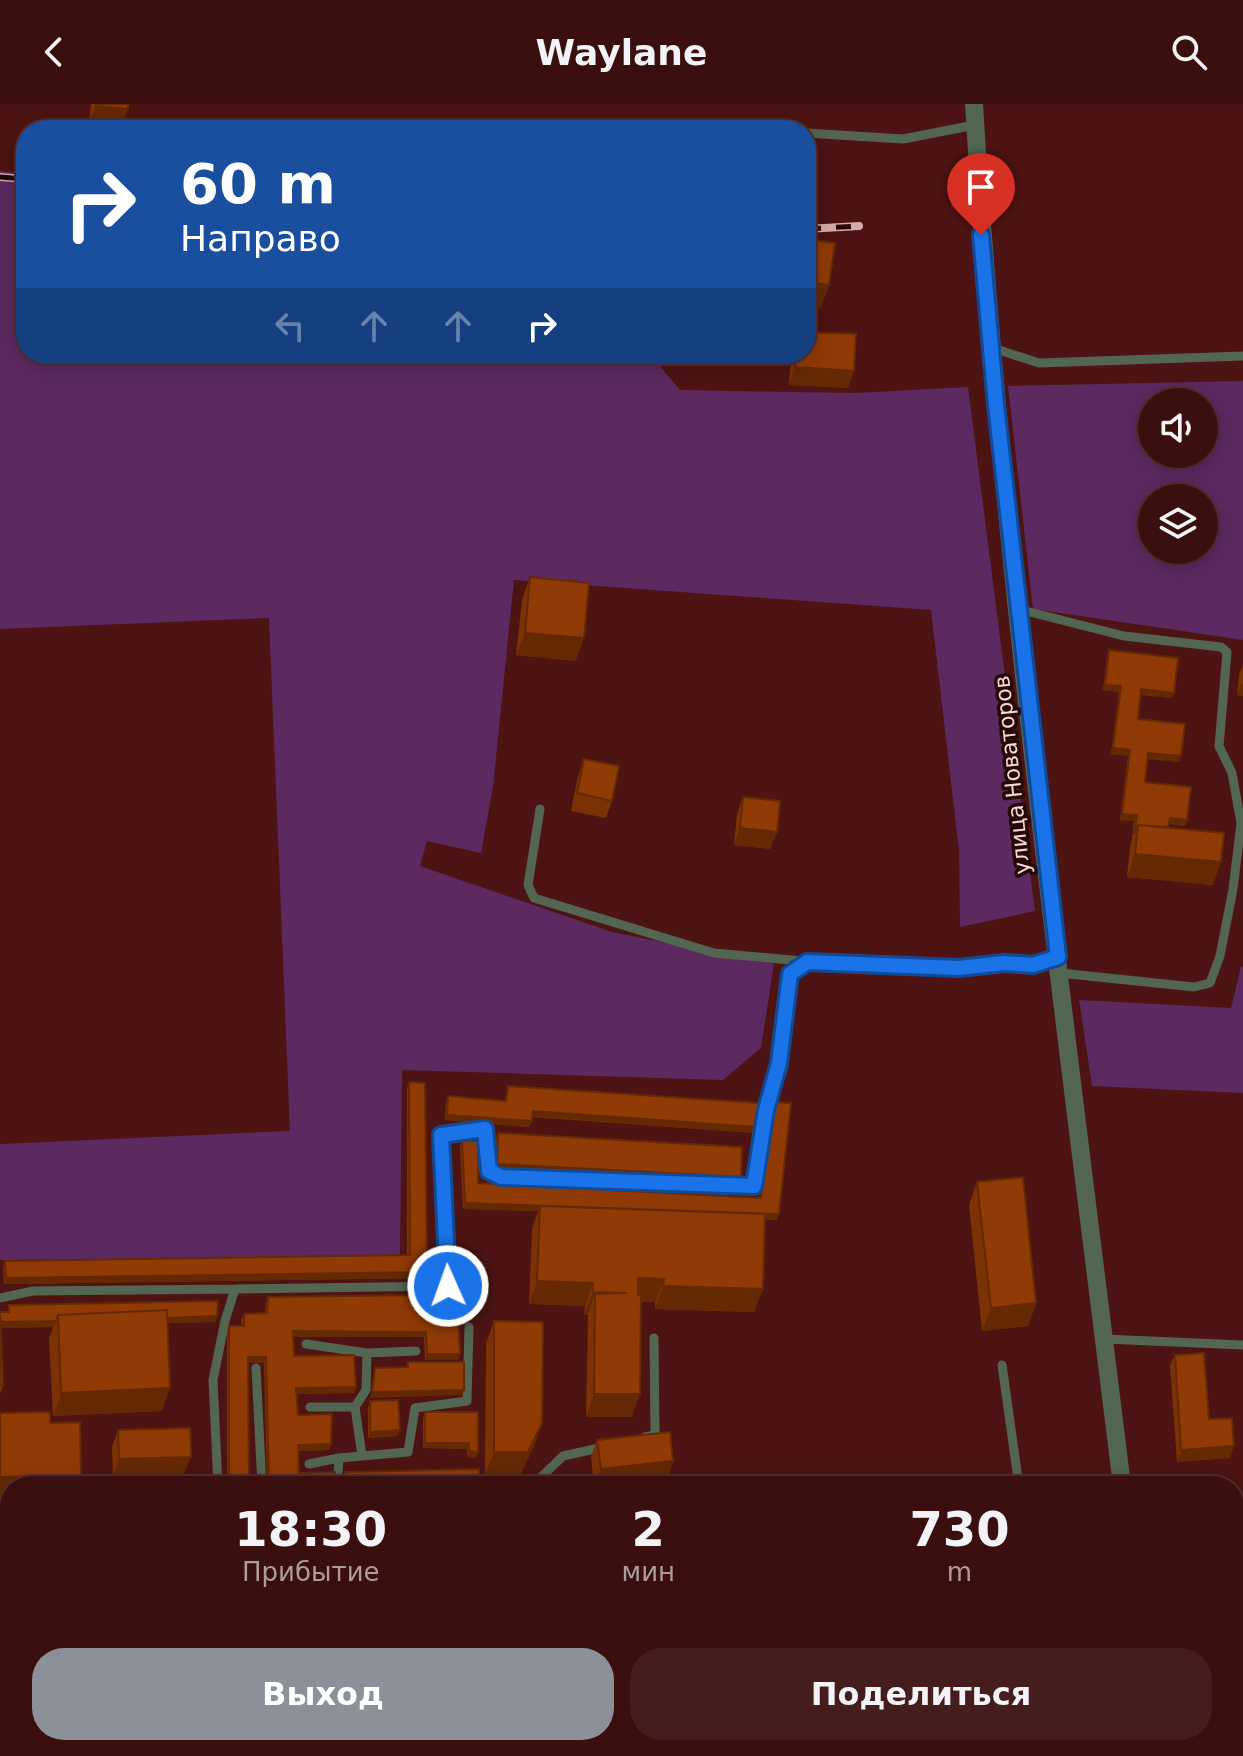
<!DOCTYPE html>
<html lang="ru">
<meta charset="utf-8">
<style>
:root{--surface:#3a0f0e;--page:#451d1c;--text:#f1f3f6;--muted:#ab9c9e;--line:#542f2e;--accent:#8c9099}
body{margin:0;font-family:"DejaVu Sans",sans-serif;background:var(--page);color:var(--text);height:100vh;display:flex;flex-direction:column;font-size:30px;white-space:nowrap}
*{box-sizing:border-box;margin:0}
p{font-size:26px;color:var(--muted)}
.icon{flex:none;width:44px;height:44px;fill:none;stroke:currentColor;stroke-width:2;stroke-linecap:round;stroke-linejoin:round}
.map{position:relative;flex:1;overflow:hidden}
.panel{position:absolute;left:0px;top:1372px;width:1244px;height:280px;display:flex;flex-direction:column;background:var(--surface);border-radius:32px 32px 0 0;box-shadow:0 4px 20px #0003,0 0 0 2px var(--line)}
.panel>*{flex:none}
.hud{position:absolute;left:16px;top:16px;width:800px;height:244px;border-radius:32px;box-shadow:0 4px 20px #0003,0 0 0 2px var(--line);background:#1a4fa0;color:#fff;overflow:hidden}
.buttons{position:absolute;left:1138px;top:284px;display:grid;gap:16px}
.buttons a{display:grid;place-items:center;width:80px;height:80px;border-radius:50%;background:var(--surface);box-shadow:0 4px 20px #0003,0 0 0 2px var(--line);font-size:40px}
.pin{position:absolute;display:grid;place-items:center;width:68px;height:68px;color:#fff;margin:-82px -34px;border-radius:50% 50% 50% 0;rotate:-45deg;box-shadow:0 0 8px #0007}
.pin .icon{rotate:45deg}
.me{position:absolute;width:88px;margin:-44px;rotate:358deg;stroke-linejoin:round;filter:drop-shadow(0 0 6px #0008)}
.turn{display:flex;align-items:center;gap:28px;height:168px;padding:0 32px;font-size:36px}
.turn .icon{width:104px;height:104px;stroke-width:2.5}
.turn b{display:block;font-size:56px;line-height:68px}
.lanes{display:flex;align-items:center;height:76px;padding:0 32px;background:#0003;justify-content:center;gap:40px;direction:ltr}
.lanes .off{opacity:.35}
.eta{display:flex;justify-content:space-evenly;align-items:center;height:136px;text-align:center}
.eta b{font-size:48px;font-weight:600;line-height:56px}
.primary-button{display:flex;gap:16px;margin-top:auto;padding:16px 32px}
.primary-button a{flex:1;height:92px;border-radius:32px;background:var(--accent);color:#fff;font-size:32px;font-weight:600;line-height:92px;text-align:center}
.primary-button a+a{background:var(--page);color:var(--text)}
header{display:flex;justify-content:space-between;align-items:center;height:104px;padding:0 32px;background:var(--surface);font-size:36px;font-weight:600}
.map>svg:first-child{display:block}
.green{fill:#5c2960;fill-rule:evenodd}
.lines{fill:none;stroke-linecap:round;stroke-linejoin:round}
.lane{stroke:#536652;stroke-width:9}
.street{stroke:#536652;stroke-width:18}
.rail-casing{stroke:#d4a9a6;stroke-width:8}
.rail{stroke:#230a09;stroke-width:5;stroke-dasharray:15;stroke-linecap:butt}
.wall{fill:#7c3204}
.shaded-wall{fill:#652904}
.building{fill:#903a05;stroke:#652904;stroke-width:2}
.route-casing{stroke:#114b97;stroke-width:20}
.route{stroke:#1a73e8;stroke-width:14}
.labels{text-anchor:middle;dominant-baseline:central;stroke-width:7;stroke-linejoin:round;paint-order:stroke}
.street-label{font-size:22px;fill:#fdd7d3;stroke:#230a09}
</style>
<header><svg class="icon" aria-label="back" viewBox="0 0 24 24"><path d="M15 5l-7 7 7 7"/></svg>Waylane<svg class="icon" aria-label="search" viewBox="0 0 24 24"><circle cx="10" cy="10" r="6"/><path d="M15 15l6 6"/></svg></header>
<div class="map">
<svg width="1243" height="1652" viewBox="0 0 1243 1652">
<rect width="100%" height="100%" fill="#4d1413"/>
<!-- green -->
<path class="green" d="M0,67L26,70V250H650L680,286L856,289L968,283L1035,807L960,823L959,747L931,506L514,476L493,683L481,749L427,737L420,762L612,828L774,860L761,944L723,976L402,966L400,1152L0,1156V1040L290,1027L269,514L0,525Z
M1243,277V536L1033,505L1008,282ZM1152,298H1204V350H1152ZM1152,394H1204V446H1152Z
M1241,862L1243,863V989L1092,982L1079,896L1231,904Z"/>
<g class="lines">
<!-- lane -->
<path class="lane" d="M711,23L752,26
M806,29L903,35L975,21
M993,244L1039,259L1243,252
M1018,505L1124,532L1221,543L1227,548L1219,642L1232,669L1241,719L1233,785L1220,852L1210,879L1194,883L1060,869
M540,705L528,781L534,794L714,849L813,858L959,864L1004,859L1033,861L1058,853
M0,1194L33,1187L235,1185
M1104,1235L1243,1241
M306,1240L367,1249L366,1286L355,1303L362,1352
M367,1249L416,1247
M1002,1261L1019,1382
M256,1264L262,1382
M310,1303H355
M645,1333L655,1331L654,1234
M309,1360L339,1354
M218,1382L213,1276L225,1217L235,1185L448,1182L441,1031L485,1025L489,1067L501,1073L754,1082L766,1006L779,959L790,870L807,858
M337,1382L339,1354L408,1348L415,1304L467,1297L469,1223
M532,1382L563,1352L604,1343
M0,1471H10
M77,1642V1652
M186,1642L188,1652"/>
<!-- street -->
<path class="street" d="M974,0C1002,462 1066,922 1122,1382
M1234,1500H1243
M0,1537H10
M1139,1642V1652"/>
<!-- rail casing -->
<g class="rail-casing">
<path id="rail" d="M0,73L26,75
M806,125L859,122"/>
</g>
<!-- rail -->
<use href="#rail" class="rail"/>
</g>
<!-- wall -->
<path class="wall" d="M91,0H128L122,22L89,19Z
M791,250H806L848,284L789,281Z
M530,473L576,557L516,551L522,496Z
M1109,546L1172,594L1141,591L1138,615L1179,658L1148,655L1145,678L1187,716L1185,722L1169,720V723L1213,781L1127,773L1130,743L1132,736L1134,717L1120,716L1128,652L1111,650L1119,588L1103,586L1107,552Z
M1243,561V592L1237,591L1239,571Z
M584,655L612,697L606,714L571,707L578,672Z
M743,693L777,728L770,745L734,741L737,710Z
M409,978L427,1168L425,1174L4,1180L3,1163L5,1157L407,1151V984Z
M508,982L756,1023L754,1029L532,1013L529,1023L445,1016L446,997L448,992L505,997Z
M770,998L779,1110L777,1116L765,1115L754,1208L655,1205V1198H641L632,1313H586L588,1211H584L585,1202L529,1200L532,1125L538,1107L463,1105L460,1042L462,1036L478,1079L759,1094L768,1004Z
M498,1029L741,1073L739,1079L494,1066L496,1034Z
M977,1078L1036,1199L1028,1222L982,1227L969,1101Z
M268,1193L426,1209L458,1256H425L424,1233H293L294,1252L356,1283L354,1289L296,1290L298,1311L331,1340L329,1346L298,1347L299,1369L335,1382H267L264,1259L248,1258L249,1382H227V1228L229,1222H242L241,1215L244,1210L265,1209L266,1199Z
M9,1201L217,1212L215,1218L167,1219L162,1307L53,1312L49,1234L53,1223L1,1224L3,1282L0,1290V1208H7Z
M494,1217L542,1319L534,1342L520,1371H485L486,1240Z
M1175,1251L1209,1315L1230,1354L1177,1358L1170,1262Z
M370,1297L397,1332L368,1334V1303Z
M425,1308H478L476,1354L467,1353V1345L423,1344V1314Z
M118,1326L184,1370L113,1372L112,1343Z
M597,1336L673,1357L667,1375L594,1382L591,1353Z
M13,1642H56L57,1652H14Z
M227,1642H863V1652H228Z"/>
<!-- shaded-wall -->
<path class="shaded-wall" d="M96,2L128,5L122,22L89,19Z
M806,178L829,181L821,204L806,202Z
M795,263L854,267L848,284L789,281Z
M525,529L584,534L576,557L516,551Z
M1241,580H1243V592L1237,591Z
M1105,581L1121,582L1119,588L1103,586Z
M1141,585L1174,589L1172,594L1139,591Z
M1113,644L1130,646L1128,652L1111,650Z
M1148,649L1181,652L1179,658L1146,655Z
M1122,710L1137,711L1134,717L1120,716Z
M1170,714L1187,716L1185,722L1167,720Z
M740,724L777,728L770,745L734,741Z
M1135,750L1221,758L1213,781L1127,773Z
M533,1007L756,1023L754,1029L531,1012Z
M447,1011L532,1017L529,1023L445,1016Z
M497,1060L741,1073L739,1079L494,1066Z
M465,1099L779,1110L777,1116L540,1107V1102L538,1107L463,1105Z
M427,1168L425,1174L4,1180L6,1174Z
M638,1174L664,1175L655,1198L630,1197Z
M537,1177L593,1179L585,1202L529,1200Z
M663,1182L763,1185L754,1208L655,1205Z
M593,1188L627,1189L595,1190L588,1211H584Z
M1036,1199L1028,1222L982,1227L991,1204Z
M217,1212L215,1218L58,1222V1217Z
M56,1217L53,1223L0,1224V1218Z
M293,1227L426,1228L424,1233H291Z
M427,1250H460L458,1256H425Z
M248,1253H266L264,1259L245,1258Z
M356,1283L354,1289L294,1290L296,1284Z
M170,1284L162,1307L53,1312L61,1289Z
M464,1286L462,1291L370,1294L372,1288Z
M594,1290H640L632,1313H586Z
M542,1319L534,1342L520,1371H485L494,1348Z
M400,1326L397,1332L368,1334L370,1328Z
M425,1339H469L467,1345L423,1344Z
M331,1340L329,1346L296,1347L298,1341Z
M1234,1342L1230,1354L1177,1358L1181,1346Z
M469,1347L478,1348L476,1354L467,1353Z
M191,1353L184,1370L113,1372L119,1355Z
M673,1357L667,1375L594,1382L601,1365Z
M81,1371L77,1382H10V1396H0V1373Z"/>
<!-- building -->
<path class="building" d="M96,0H128V5L96,2Z
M806,135L835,139L829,181L806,178Z
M806,228L856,230L854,267L795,263L796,250H806Z
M530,473L589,479L584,534L525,529Z
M1109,546L1178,554L1174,589L1141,585L1138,615L1185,620L1181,652L1148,649L1145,678L1191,683L1187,716L1170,714L1168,723L1138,721L1134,730L1137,711L1122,710L1130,646L1113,644L1121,582L1105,581Z
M584,655L619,662L612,697L577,689Z
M743,693L780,697L777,728L740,724Z
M1138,721L1224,729L1221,758L1135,750Z
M409,978L425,979L427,1168L6,1174L5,1157L410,1151Z
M508,982L759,999L756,1023L533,1007L532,1017L447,1011L448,992L506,997Z
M770,998L791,999L779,1110L465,1099L462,1036L478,1037V1079L761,1094Z
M498,1029L742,1043L741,1073L497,1060Z
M1023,1073L1036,1199L991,1204L977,1078Z
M540,1102L765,1110L763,1185L663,1182L664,1175L638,1174V1191H641L640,1290H594L595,1190L627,1189L593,1188V1179L537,1177Z
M425,1191L426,1209L458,1208L460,1250H427L426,1228L293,1227L294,1252L354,1251L356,1283L296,1284L298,1311L332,1310L331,1340L298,1341L299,1369L335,1368V1382H269L266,1253H248L249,1382H229V1222H244V1210L267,1209L268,1193Z
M218,1197L217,1212L167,1214V1206L58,1211L56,1217L1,1218L0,1210V1208H9V1201Z
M167,1206L170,1284L61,1289L58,1211Z
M0,1210L3,1282H0Z
M494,1217L543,1218L542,1319L528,1348H494Z
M1204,1249L1209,1315L1232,1314L1234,1342L1181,1346L1175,1251Z
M408,1258H464V1286L372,1288L375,1264L408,1263Z
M398,1296L400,1326L370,1328V1297Z
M50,1308V1319L80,1318L81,1371L0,1373V1309Z
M425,1308H478V1348L469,1347V1339H425Z
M190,1324L191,1353L119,1355L118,1326Z
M670,1328L673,1357L601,1365L597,1336Z
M479,1365V1382H346L345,1368Z
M23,1642H56L57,1652H23Z
M234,1642H863V1652H235Z
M975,1649V1652H934V1651Z"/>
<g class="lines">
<!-- route casing -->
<g class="route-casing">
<path id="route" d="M448,1182L441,1031L485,1025L489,1067L501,1073L754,1082L766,1006L779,959L790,870L807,858L959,864L1004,859L1033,861L1058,853L996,301L981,131"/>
</g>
<!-- route -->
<use href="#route" class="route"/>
</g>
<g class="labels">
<!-- street labels -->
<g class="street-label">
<text transform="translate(1012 671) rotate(-96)">улица Новаторов</text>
</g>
</g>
</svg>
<div class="buttons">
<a><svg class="icon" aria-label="sound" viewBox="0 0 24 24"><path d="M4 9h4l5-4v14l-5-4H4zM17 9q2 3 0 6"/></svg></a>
<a><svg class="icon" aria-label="layers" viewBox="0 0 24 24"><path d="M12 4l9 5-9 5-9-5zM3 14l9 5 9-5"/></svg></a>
</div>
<div class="pin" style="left:981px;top:131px;background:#d93025"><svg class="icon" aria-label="arrive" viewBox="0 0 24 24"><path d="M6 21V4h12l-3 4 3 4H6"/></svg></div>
<svg class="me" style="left:448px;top:1182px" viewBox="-20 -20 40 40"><circle r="17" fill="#1a73e8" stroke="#fff" stroke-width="3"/><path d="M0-11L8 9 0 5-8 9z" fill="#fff"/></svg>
<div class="hud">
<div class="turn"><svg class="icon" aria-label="right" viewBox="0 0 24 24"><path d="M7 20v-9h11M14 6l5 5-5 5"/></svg><div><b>60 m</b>Направо</div></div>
<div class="lanes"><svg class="icon off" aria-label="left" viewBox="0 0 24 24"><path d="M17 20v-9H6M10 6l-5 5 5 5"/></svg><svg class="icon off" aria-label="ahead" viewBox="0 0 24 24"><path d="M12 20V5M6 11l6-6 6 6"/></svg><svg class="icon off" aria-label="ahead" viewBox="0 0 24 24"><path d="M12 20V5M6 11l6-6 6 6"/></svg><svg class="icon" aria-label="right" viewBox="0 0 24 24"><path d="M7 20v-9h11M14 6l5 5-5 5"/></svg></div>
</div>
<section class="panel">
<div class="eta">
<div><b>18:30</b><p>Прибытие</p></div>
<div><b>2</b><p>мин</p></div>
<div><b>730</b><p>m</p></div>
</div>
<div class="primary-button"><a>Выход</a><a>Поделиться</a></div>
</section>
</div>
